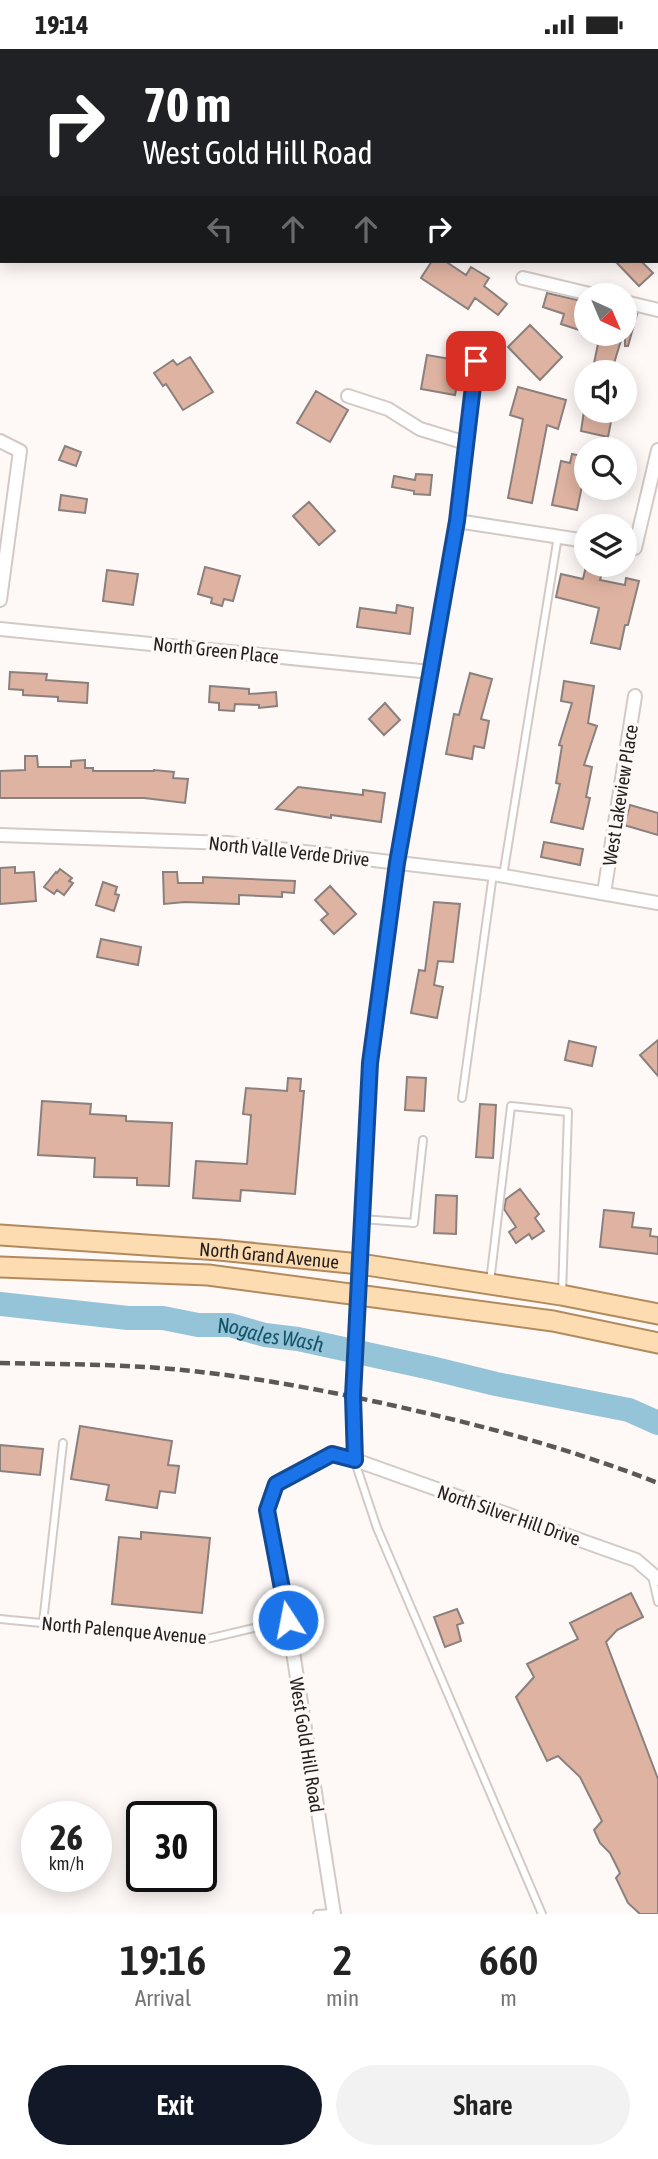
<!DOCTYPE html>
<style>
:root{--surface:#fff;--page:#f2f2f2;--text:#222;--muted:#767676;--accent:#111827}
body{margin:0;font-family:"Asap Condensed",sans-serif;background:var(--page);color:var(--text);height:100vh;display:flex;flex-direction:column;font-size:26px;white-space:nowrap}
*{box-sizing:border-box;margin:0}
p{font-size:23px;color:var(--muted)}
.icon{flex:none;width:38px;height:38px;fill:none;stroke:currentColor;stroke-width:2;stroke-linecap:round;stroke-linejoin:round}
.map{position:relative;height:1865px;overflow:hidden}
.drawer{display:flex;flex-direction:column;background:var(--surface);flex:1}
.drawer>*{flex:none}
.top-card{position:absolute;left:0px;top:0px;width:658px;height:214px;box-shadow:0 4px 18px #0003;background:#202124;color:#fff;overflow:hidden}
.needle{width:46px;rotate:136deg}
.fabs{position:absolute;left:574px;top:234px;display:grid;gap:14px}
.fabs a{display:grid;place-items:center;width:63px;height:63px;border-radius:50%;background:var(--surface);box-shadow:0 4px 18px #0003;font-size:35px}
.speed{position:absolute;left:21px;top:1752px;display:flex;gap:14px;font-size:35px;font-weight:700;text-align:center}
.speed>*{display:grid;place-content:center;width:91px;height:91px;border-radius:50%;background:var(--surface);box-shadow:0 4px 18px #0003;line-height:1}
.speed small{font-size:18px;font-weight:400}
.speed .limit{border:4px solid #111;border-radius:10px;background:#fff;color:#111}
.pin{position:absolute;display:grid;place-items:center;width:60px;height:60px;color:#fff;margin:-30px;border-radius:14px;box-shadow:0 4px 10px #0006}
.me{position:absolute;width:77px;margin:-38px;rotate:349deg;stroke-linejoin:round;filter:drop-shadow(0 0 5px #0008)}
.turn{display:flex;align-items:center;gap:24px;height:147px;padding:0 28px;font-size:32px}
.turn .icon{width:91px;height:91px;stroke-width:2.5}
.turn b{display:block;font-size:49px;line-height:60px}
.lanes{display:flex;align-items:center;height:66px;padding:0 28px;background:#0003;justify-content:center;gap:35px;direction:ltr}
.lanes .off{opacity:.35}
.eta{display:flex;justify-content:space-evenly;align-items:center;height:119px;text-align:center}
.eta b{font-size:42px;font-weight:600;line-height:49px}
.action{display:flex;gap:14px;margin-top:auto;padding:14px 28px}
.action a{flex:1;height:80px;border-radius:42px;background:var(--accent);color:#fff;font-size:28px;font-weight:600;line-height:80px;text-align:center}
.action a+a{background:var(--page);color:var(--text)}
.status{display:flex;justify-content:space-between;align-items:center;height:49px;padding:0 35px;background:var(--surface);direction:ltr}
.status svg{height:19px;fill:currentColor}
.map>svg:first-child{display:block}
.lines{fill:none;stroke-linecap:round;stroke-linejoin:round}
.river{stroke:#95c4d9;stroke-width:24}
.building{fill:#dfb3a1;stroke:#8a817e;stroke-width:2}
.lane-casing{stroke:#d3cac6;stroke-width:10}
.street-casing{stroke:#d3cac6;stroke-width:16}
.primary-casing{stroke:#b18a5d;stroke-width:23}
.highway-casing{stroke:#b18a5d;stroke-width:26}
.lane{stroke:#fff;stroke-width:6}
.street{stroke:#fff;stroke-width:12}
.primary{stroke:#fedcb2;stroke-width:19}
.highway{stroke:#fec47f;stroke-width:23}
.rail{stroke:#5d5857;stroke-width:4.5;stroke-dasharray:10 5;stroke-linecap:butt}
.route-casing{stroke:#114b97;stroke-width:18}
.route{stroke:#1a73e8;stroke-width:12}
.labels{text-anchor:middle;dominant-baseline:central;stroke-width:7;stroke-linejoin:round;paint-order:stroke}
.street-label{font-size:19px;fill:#231f1e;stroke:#fef8f6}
.water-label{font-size:21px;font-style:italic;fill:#165369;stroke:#fef8f6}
</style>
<div class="status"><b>19:14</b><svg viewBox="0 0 49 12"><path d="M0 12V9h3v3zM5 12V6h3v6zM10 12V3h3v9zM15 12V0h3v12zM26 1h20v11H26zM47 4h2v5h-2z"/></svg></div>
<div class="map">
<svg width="658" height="1865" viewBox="0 0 658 1865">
<rect width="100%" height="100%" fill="#fef8f6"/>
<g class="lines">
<!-- river -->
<path class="river" id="s1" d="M0,1255L128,1269H163L198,1276H230L265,1286L298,1290L431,1319L496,1335L629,1361L658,1374"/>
</g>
<!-- building -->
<path class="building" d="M432,212H445L466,226L471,218L489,229L484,237L507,255L498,266L475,249L468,260L421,229Z
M615,212H641L653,224L639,237Z
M547,244L586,253L579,281L561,275L564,265L543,258Z
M625,262L637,265L628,297H625Z
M530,276L562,308L540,331L508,298Z
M600,285H623L611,324H592Z
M427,306L462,312L455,346L421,340Z
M190,308L213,343L183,361L166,335L163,337L154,324L173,311L177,316Z
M518,338L566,351L558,380L547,376L532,454L508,449L523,370L510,366Z
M316,342L348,361L330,393L297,374Z
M584,362H613L608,388L581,382Z
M65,397L81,403L76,417L59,411Z
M572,405L586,408V418L577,461L552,456L561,412L570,414Z
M416,425L432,426L430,446L414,445V442L392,438L394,427L415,431Z
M61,446L87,450L85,464L59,461Z
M309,453L335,482L319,496L293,467Z
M586,517L603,521L600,531L625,536L626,529L639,532L628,576H625L620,600L591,594L599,559L556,548L561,525L583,530Z
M205,518L240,527L233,552L224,550L222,557L211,554L212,549L198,545Z
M107,521L138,525L133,556L103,552Z
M397,556L413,559L410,585L357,578L360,559L396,564Z
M10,623L47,625L46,631L88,634L87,654L58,652V648L23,646V641L9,640Z
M470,624L492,630L481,670L489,672L484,699L474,697L472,710L446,705L454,665L459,666Z
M564,632L594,637L588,674L597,677L584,716L592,718L586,748L590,749L583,780L551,773L560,735L556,734L562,697L559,696L572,654L561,652Z
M210,637L249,640V645L276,643L277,657L259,659V656L235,655L234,662L219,661V654L209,653Z
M385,654L400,671L384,686L369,670Z
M25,707H37L38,718H71V712L85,711V719H93V722H154V721L174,723L173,729L188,730L185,754L144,749H0V722L25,721Z
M298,738L363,746V741L385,744L381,773L331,766V769L276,760Z
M630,756L658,764V786L624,776Z
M544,793L583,800L580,816L541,808Z
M15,818V824L34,823L36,852L0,855V819Z
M60,820L72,829L69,832L73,834L64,846L57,841L54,845L44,838L56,823L57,824Z
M163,823H177L178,834H203V828L295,832L294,844L282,843V848L239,846V855L185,853L164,855Z
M103,833L117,838L115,845L119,846L114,862L96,856Z
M330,837L356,865L334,885L321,871L328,865L315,851Z
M434,853L460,855L453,913L438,912L434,936L443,938L437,969L411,964L419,921L425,922Z
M101,890L141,898L138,916L97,908Z
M658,991V1027L640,1006Z
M569,992L596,998L592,1017L565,1011Z
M407,1028L426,1029L424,1062L405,1061Z
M288,1029L301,1030L300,1042H304L295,1145L241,1141L240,1152L193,1149L196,1112L247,1115L251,1066L243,1065L246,1039L287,1042Z
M42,1052L91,1055L90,1065L126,1067V1072L172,1074L169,1137L137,1136V1129L94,1128L95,1109L38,1106Z
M480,1055L496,1056L493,1109L476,1108Z
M520,1140L539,1165L535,1169L544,1182L532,1190L529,1185L516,1194L509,1183L516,1178L504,1160L506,1150Z
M436,1146L457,1147L456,1185L434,1184Z
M604,1161L634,1164L632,1178L651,1180L650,1187L658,1188V1205L600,1198Z
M80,1377L172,1392L168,1416L179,1417L175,1444L160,1442L157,1459L106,1451L109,1436L71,1430Z
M0,1396L43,1400L40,1426L0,1422Z
M141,1483L210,1489L202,1564L112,1555L119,1488L141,1490Z
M631,1544L643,1568L617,1581L606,1593L658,1730V1865H640L628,1854L616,1829L620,1824L610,1804L600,1794L594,1781L602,1772L580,1728L558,1707L547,1712L516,1648L534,1628L527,1615L578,1590L570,1574Z
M457,1560L463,1574L457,1576L461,1592L445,1598L434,1568Z"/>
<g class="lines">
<!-- lane casing -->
<g class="lane-casing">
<path id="lane" d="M503,827L558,487
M462,1049L493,825
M362,1170L414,1174L423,1091
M490,1233L511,1057L568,1063L562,1245
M355,1413L377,1479L542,1865
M652,1527L658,1553
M0,1570L207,1590L288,1571
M43,1574L63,1394
M317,1865L334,1864"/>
</g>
<!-- street casing -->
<g class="street-casing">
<path id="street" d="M523,229L598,247
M625,253L658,261
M348,347L388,360L420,380L466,394
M0,392L20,402L0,551
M457,472L586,492
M625,498L635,499L658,401
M0,580L431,623
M0,786L228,794L493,825L658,854
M604,844L635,647
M355,1411L353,1347L370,1014L397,814L457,472L476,312
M334,1865L288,1571L267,1461L276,1435L332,1405L355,1411L636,1511L658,1530"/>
</g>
<!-- primary casing -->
<g class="primary-casing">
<g id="primary">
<path id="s2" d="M0,1186L219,1201L360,1215L561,1246L658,1265"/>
<path d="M0,1218L208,1226L553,1272L658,1294"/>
</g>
</g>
<!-- highway casing -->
<g class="highway-casing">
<path id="highway" d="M239,0L262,2
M0,48H2
M656,50H658
M656,117L658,118"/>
</g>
<!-- lane -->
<use href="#lane" class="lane"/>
<!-- street -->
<use href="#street" class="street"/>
<!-- primary -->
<use href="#primary" class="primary"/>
<!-- highway -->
<use href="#highway" class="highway"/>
<!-- rail -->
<path class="rail" d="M0,1314C53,1315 106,1315 159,1319C250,1326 341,1344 430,1365C507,1383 584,1405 658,1434"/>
</g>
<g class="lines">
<!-- route casing -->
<g class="route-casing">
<path id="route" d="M288,1571L267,1461L276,1435L332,1405L355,1411L353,1347L370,1014L397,814L457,472L476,312"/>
</g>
<!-- route -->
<use href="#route" class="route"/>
</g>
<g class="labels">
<!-- street labels -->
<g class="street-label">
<text transform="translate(216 601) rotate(6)">North Green Place</text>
<text transform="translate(620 746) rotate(-81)">West Lakeview Place</text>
<text transform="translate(289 802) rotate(6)">North Valle Verde Drive</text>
<text stroke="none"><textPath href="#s2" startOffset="270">North Grand Avenue</textPath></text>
<text transform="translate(509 1466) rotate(19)">North Silver Hill Drive</text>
<text transform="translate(124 1581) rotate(5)">North Palenque Avenue</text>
<text transform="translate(307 1696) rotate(81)">West Gold Hill Road</text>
</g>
<!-- water labels -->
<g class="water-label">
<text stroke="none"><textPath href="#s1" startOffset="273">Nogales Wash</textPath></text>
</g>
</g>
</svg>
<div class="fabs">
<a><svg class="needle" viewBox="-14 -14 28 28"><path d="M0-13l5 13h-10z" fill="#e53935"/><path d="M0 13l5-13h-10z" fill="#767676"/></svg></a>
<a><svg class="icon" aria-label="sound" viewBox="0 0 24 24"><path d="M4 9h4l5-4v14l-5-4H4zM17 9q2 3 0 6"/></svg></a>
<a><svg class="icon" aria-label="search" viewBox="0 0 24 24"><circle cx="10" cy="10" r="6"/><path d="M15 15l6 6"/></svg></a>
<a><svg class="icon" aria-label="layers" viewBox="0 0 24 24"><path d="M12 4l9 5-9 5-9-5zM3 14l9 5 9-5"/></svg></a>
</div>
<div class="speed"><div>26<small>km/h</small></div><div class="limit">30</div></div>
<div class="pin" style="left:476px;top:312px;background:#d93025"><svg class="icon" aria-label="arrive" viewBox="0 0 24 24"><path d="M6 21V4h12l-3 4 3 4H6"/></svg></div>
<svg class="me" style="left:288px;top:1571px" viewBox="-20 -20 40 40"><circle r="17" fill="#1a73e8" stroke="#fff" stroke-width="3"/><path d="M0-11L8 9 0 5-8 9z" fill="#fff"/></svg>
<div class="top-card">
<div class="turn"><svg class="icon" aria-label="right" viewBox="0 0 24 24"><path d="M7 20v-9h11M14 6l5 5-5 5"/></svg><div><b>70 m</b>West Gold Hill Road</div></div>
<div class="lanes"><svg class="icon off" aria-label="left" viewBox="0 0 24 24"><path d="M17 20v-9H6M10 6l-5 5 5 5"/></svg><svg class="icon off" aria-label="ahead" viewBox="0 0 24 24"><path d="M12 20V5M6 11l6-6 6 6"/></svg><svg class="icon off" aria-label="ahead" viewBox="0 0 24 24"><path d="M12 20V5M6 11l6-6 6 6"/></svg><svg class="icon" aria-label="right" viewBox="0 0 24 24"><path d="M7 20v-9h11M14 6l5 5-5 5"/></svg></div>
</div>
</div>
<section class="drawer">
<div class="eta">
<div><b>19:16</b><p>Arrival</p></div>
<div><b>2</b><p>min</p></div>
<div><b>660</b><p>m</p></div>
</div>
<div class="action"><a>Exit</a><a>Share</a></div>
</section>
